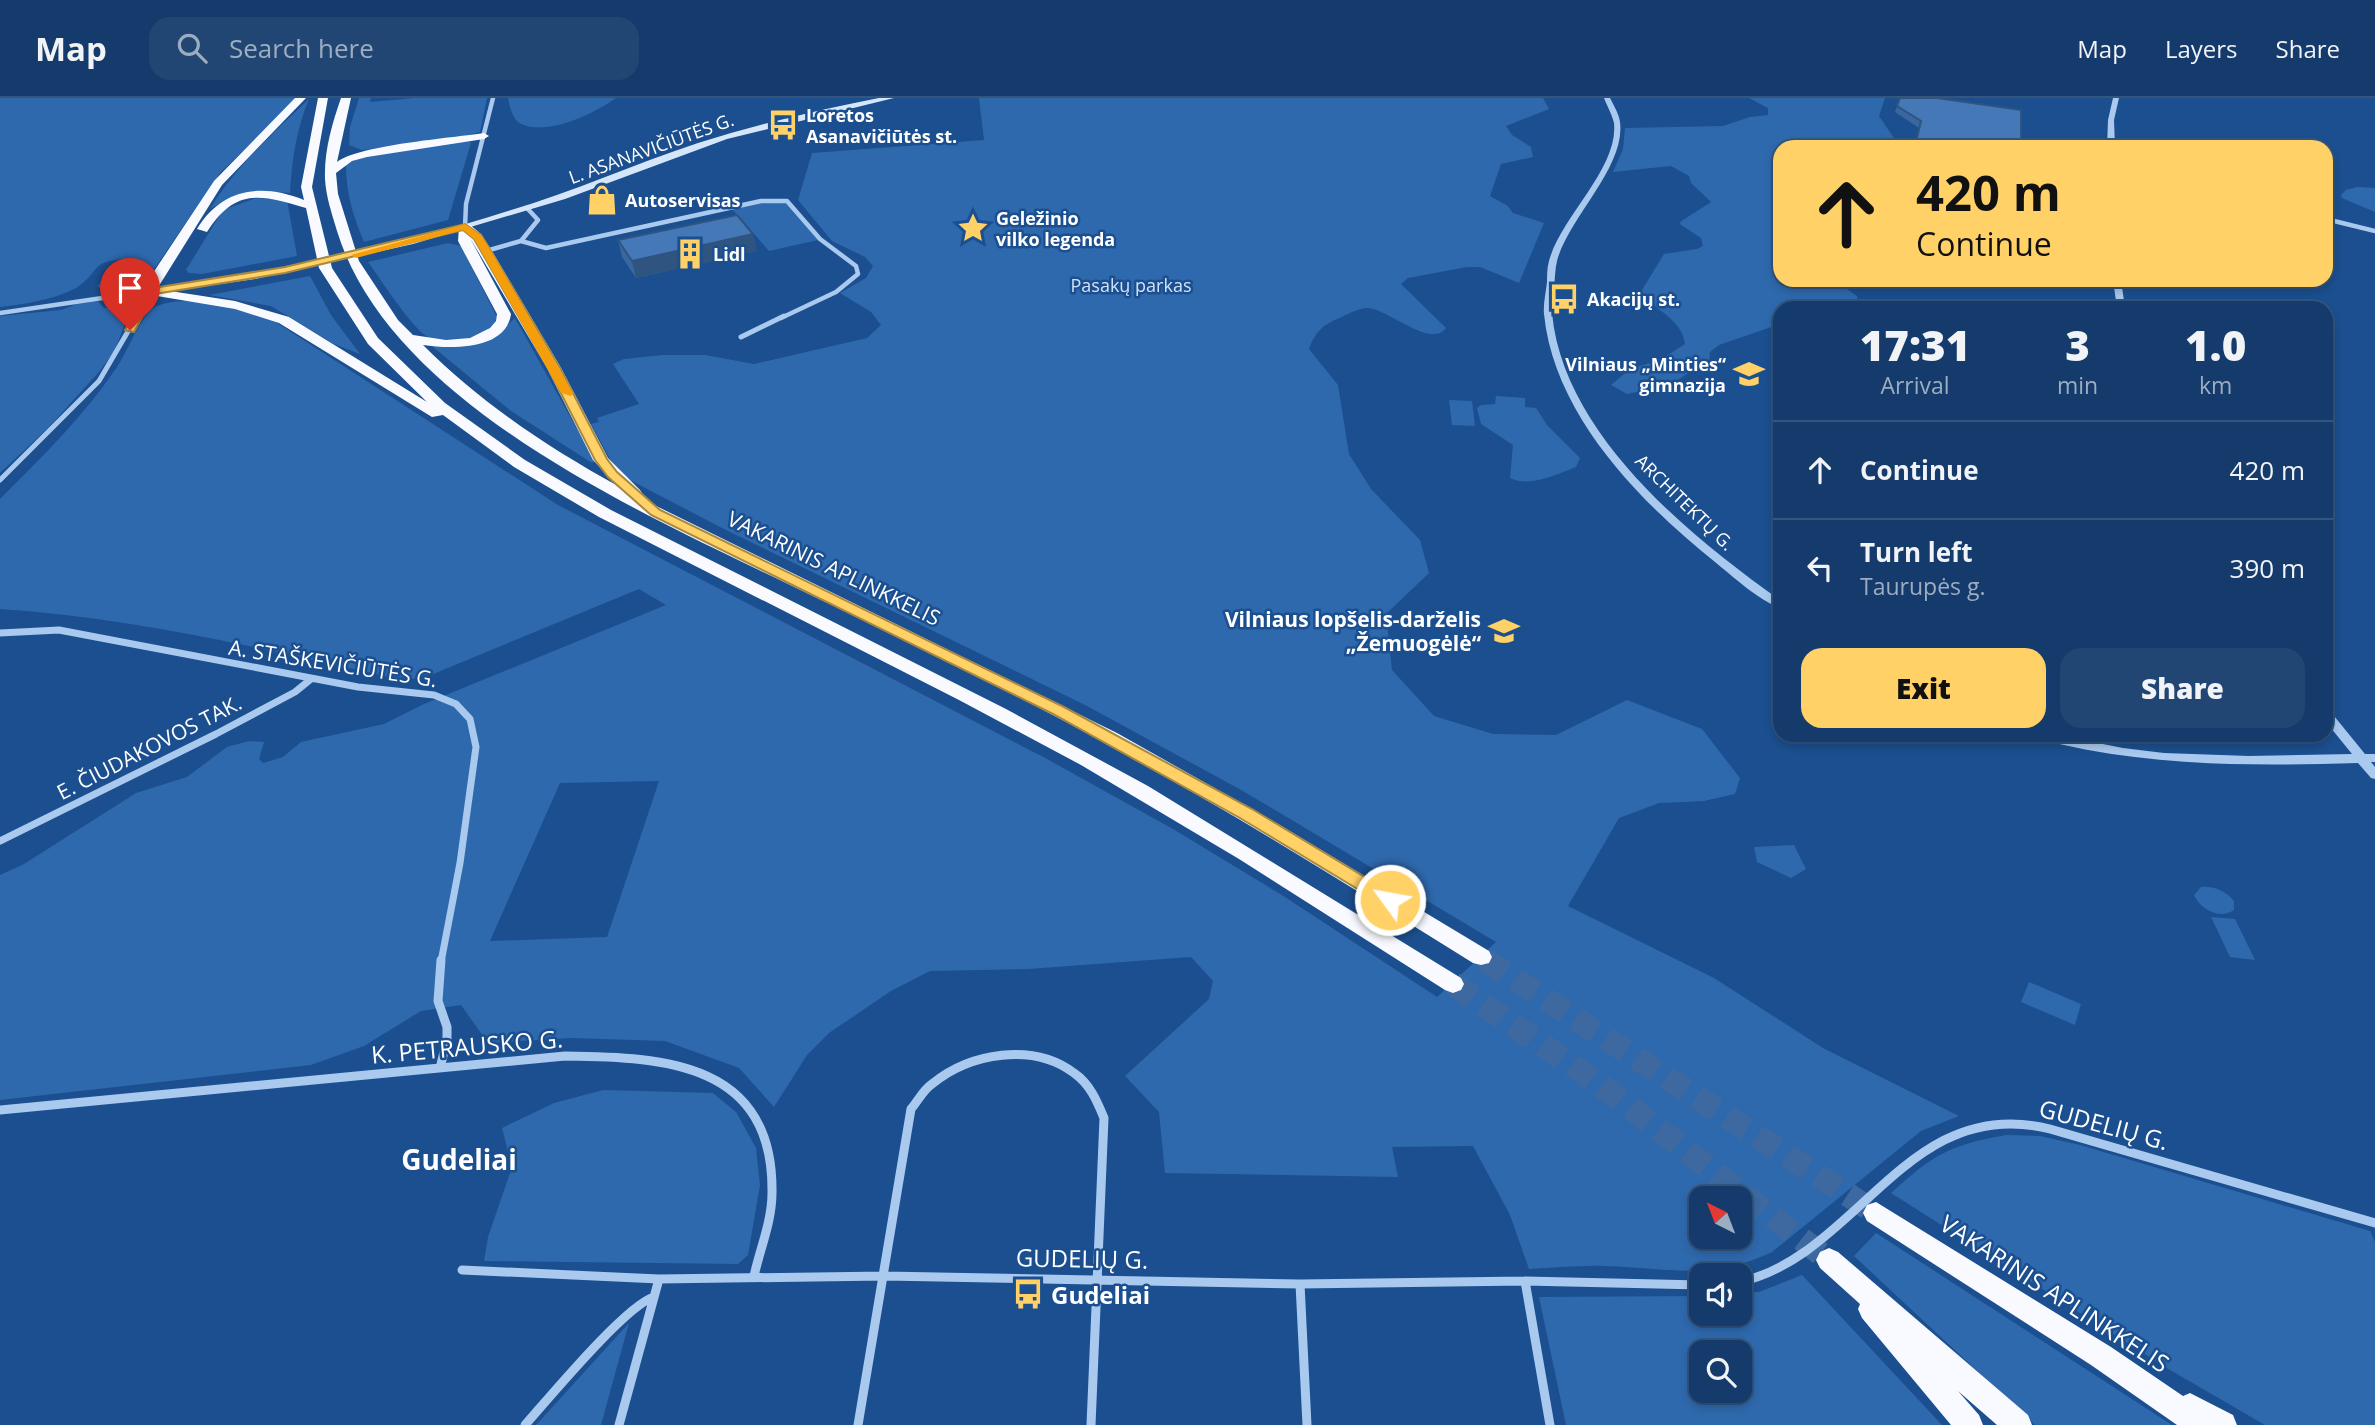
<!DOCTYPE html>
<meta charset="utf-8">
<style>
:root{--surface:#143b6b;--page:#214673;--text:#f1f3f6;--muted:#9dadc1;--line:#33557e;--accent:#ffd166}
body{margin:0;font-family:"Open Sans",sans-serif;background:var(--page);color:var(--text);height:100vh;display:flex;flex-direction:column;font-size:26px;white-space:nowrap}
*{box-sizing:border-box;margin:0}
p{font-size:23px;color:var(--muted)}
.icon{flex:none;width:38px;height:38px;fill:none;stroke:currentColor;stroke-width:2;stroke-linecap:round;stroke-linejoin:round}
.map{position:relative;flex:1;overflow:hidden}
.details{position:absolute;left:1773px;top:203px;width:560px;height:441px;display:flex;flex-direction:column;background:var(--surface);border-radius:21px;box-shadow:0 4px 10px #0003,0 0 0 2px var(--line)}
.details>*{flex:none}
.banner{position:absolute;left:1773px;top:42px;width:560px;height:147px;border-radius:21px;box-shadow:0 4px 10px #0003,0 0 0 2px var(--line);background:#ffd166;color:#111;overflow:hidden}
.needle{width:46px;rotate:318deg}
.tools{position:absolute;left:1689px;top:1088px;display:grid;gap:14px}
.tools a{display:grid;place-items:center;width:63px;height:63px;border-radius:14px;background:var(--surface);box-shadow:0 4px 10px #0003,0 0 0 2px var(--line);font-size:35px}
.pin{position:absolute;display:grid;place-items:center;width:60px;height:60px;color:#fff;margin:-72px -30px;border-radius:50% 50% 50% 0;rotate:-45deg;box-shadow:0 0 7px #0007}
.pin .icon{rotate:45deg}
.me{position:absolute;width:77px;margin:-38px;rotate:302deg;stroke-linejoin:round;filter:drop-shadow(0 0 5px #0008)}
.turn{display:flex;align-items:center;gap:24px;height:147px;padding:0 28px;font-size:32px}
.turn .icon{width:91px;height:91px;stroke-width:2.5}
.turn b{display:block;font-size:49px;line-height:60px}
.eta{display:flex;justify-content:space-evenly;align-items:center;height:119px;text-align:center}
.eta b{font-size:42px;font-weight:800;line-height:49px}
.cta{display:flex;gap:14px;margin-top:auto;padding:14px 28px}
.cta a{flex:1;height:80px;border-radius:21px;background:var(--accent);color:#111;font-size:28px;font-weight:800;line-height:80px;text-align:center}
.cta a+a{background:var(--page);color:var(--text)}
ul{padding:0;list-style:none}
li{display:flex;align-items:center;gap:21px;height:98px;padding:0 28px;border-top:2px solid var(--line)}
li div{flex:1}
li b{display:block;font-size:26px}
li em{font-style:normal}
header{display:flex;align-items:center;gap:42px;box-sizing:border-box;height:98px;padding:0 35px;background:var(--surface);border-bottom:2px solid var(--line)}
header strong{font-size:33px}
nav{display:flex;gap:38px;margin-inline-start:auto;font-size:24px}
.search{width:490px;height:63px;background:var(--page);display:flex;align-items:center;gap:18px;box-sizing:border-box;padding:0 24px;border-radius:21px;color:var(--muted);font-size:26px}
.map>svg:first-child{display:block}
.green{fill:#2e69ad;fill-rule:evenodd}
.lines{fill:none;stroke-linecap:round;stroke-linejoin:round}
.trunk-tunnel-far1{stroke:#3d69a0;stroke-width:19;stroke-dasharray:19 10;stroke-linecap:butt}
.trunk-tunnel{stroke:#3d69a0;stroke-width:24;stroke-dasharray:24 12;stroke-linecap:butt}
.minor-far3{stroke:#a9c9ee;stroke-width:4.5}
.minor-far2{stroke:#a9c9ee;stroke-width:5}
.minor-far1{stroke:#a9c9ee;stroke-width:7}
.minor{stroke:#a9c9ee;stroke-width:9}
.tertiary{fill:#a9c9ee;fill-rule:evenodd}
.secondary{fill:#d6e6fa;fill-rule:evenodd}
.trunk{fill:#f8faff;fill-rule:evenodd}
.wall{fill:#3a679d}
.shaded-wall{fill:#305480}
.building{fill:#4478b7;stroke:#305480;stroke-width:2}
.route{fill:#ffd166;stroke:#a68842;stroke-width:2}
.slow{fill:#f59e0b}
.labels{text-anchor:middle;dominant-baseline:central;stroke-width:5;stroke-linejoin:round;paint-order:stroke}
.far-poi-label{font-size:18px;font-weight:bold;fill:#fff;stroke:#1b4f8f;text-anchor:start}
.far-street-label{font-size:18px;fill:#fff;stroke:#1b4f8f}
.far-park-label{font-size:18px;fill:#cfe3fa;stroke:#1b4f8f}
.street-label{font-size:21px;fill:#fff;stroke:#1b4f8f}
.poi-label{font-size:21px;font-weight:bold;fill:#fff;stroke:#1b4f8f;text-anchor:end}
.near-street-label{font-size:24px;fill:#fff;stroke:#1b4f8f}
.near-poi-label{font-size:24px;font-weight:bold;fill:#fff;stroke:#1b4f8f;text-anchor:start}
.near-quarter-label{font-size:28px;font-weight:bold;fill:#fff;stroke:#1b4f8f}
</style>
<header>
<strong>Map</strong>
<div class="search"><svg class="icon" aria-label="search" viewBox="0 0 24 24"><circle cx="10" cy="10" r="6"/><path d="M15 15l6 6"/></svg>Search here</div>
<nav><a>Map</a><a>Layers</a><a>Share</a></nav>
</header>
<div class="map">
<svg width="2375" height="1327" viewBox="0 0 2375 1327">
<rect width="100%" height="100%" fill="#1b4f8f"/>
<!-- green -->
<path class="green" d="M0,0H298L220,75L146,183C133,191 111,197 97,188L99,186L123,170L127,164L123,161C89,165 102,171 79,188C62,200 21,207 0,209Z
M359,0H371L370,4L414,0H487L480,34L458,40L362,52L349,47L350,29Z
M508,0H616C596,15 549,37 524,27C513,24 510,10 508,0Z
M979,0H1543L1549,11L1506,28L1512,37L1531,49L1533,59L1501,66L1490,98L1508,108L1513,115L1544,125L1519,185L1480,169H1467L1408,180L1401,186L1446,230C1431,251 1390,212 1368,210C1357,210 1347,217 1337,221C1321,228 1315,235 1309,251L1338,287L1349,356L1371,391L1420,442L1429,475L1386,516L1392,572L1434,618L1493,636L1556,637L1627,602L1702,631L1740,680L1735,696L1704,703L1659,705L1619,720L1568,808L1714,880L1823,950L1959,1018L1921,1033L1772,1154C1710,1183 1670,1170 1606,1168C1581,1167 1555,1170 1529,1171L1510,1117L1473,1048L1392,1049L1398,1079L1165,1075L1159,1014L1125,978L1209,901L1213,883L1191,859L1028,871L930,873L891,893L829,935L807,957L774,1009L739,970L665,943L571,940L488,945L461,907L421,913L364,948L311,967L0,1002V777L24,766L136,695L187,679L227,649L249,643L264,644L259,661L263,665L283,659L301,644L384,626L424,606L666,507L639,491L426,579L402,582C269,552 137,520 0,511V401C41,360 84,318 117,269C127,255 142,214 157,208C188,195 237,211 268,219L558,407L1047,661L1173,731L1285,799L1437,899L1496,844L1243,693L1087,608L720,429L628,381L610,361L591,326L599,324L597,320L639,306L613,266L624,261L663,257H705L754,266L867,240L881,227L871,214L840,195L866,180L873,168L865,159L832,143L798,102L812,55L984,42ZM659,683L607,839L490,843L560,685ZM1701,1101H1740V1139H1701Z
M1749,0H1885L1879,18L1900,49H1780V182H1834L1857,198L1859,210H1780V226L1719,247L1710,254L1709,266L1698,268L1671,287L1627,296L1611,287L1630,271L1660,262L1685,246C1682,223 1660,214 1644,199L1642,192L1664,156L1697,151L1703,148L1701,140L1681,127L1680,124L1711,104L1691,85L1689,78L1671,68L1613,74L1623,51L1625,30L1723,28L1750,19L1768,17V10Z
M309,1C296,32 292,62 290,95C265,92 230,98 210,111C236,68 273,35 309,1Z
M465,43L471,44L470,48L448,122L364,144C353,118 346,95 346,67L357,60Z
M2357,89L2375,90V114L2342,100L2341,97L2346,92Z
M256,100L287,102L297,158L202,176L189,175L186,172L223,112Z
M759,105H787L818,142L769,153L732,111Z
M448,145L461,148L497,219C494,230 483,235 473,239C460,243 443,245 430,240C415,235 379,179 368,164Z
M310,178L331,217L360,256L334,246L271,208L209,197Z
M98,203L104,210L123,208L131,210L115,252L99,274L48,330L0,375V218L61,212L77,206Z
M515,220L595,363L592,365L511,313L433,249L460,248L498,235Z
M1496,298L1525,300V309L1536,310L1547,327L1580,360L1576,369C1557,376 1530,390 1510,380L1513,347L1481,326L1477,310L1481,307L1495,306Z
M1449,302L1472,303L1475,328L1452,327Z
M1794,747L1806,771L1791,780L1757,764L1754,749Z
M2201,789C2214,788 2226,793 2234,803V812C2220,822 2201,812 2194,797Z
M2211,819L2235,821L2255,862L2230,859Z
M2029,884L2081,906L2075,927L2021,904Z
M603,992L713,995L736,1014L756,1050L760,1087L748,1157L738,1166L484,1163L488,1139L512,1069L502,1030L554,1005Z
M2006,1037L2040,1038L2080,1047L2370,1133L2375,1144V1327H2265L2165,1269L1891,1095C1933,1057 1949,1047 2006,1037Z
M1876,1135L2172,1327H2035L1854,1158Z
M1802,1177L1942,1327H1566L1539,1199L1701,1198V1216H1740V1195L1759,1194ZM1701,1255H1740V1293H1701Z
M629,1225L601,1327H536Z"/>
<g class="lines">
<!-- trunk-tunnel-far1 -->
<path class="trunk-tunnel-far1" d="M1481,859L1488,864"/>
<!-- trunk-tunnel -->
<path class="trunk-tunnel" d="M1485,862L1876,1115
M1453,886L1598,985L1829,1162"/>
<!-- minor-far3 -->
<path class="minor-far3" d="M2326,121L2375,133
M465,129L466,106L493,0
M521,143L546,150L761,103H787L820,141L856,168L858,176L836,194L781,220
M486,153L521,143L538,122L527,110
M0,215L150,193
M136,220L150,193"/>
<!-- minor-far2 -->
<path class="minor-far2" d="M741,239L784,218
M0,382L99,283L137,218"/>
<!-- minor-far1 -->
<path class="minor-far1" d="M0,535L59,532L358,589L434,597L456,606L470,621L476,649L460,765L441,864
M0,743L216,636L295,594L311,581"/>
<!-- minor -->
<path class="minor" d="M440,970L447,942V929L438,903L441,862
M0,1012L565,958C666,959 774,965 772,1095C772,1123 760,1151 754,1178
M462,1172L659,1181L885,1178L1300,1186L1525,1183L1701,1187
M1525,1183L1550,1327
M1740,1184C1859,1157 1907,995 2050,1031L2375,1125
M1300,1186L1307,1327
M525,1327C549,1300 626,1207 654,1199
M619,1327L659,1181
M858,1327L911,1011C918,1003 923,992 932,986C970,955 1033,944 1074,975C1090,986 1097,1003 1104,1020L1091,1327"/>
<!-- tertiary -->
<path class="tertiary" d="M1604,0H1610C1614,8 1619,16 1620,24C1626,69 1568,120 1557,163C1555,171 1555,181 1554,189C1554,197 1551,207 1552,215C1563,335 1688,437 1780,502V510C1760,503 1732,478 1715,464C1640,404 1554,317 1544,216C1543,206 1546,194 1547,184C1547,177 1547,170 1549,163C1560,120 1619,70 1614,25C1612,16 1607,8 1604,0Z
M2113,0H2119L2114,22L2115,49H2107L2108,22Z
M2113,182H2121L2125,210H2117Z
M2326,612L2330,613L2365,656H2375V664H2371L2375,669V681L2371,680L2358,665C2250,668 2142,669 2036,640L2034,637H2057L2123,650L2164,655L2249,658L2352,656L2326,624Z"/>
<!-- secondary -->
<path class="secondary" d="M879,0H894L727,41L565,101L413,146L255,181L150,196L145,193L150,190C272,176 391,150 508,113C573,94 634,66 698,45C758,26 818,12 879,0Z"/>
<!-- trunk -->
<path class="trunk" d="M295,0H306L222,87L157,191L235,203L289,219L427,304L368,246L319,170L306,110C261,97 236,89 207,134L197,131C222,90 261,85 304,102L301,89L318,0H328L312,89L332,170L378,240L445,305L525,362L611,412L1006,611L1148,688L1461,880L1464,886L1461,892L1453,895L1445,892L1239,761L1081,667L959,602L599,419L514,369L443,317L432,319L279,225L235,211L145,196L144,193L149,181L214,83Z
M341,0H351L337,64C359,47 452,40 484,35L489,38L484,41L367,59L352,63L336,75L338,96L359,163L398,222L413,237L446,242L470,240L490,230L496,223L497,216L458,143L459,129L469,126L481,136L492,153L561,270L608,360L640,392L642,395L638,399L1117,635L1278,726L1489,853L1492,859L1489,865L1481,867L1473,865C1334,778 1195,691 1049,615C962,569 873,527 784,484C635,412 389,303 337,133C332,116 326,99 325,81C324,53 332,26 341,0ZM470,140L547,270L593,362L618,388C547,349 480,304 423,247C450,251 506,253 511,216Z
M1876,1104L2111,1249L2183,1298L2190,1295L2233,1317L2237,1327H2177L2091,1267L1867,1123L1863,1115L1867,1107Z
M1829,1150L1838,1154L2028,1317L2032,1327H1997L1958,1293L1979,1317L1983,1327H1951L1862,1220L1858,1211L1860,1206L1820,1170L1816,1162L1820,1154Z"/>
</g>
<!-- wall -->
<path class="wall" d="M1900,0L2021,49H1914L1919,30L1895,14Z
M618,142L757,153L636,180L622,159Z"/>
<!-- shaded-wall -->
<path class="shaded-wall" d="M753,136L757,153L636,180L632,163Z"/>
<!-- building -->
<path class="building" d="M1900,0H1937L2021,12V49H1942L1916,44L1921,23L1897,8Z
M737,117L753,136L632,163L618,142Z"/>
<!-- route -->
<path class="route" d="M465,126L481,137L491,153L560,270L607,361L617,374L660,412L1064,609L1252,711L1396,798L1398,802L1396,807H1384L1240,720L1053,616L651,417L608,379L595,362L548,270L481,153L474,141L463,132L285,175L155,196L134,234L125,232L147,191L285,169Z"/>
<!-- slow -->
<path class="slow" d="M465,126L481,137L491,153L573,295L571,298L561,295L481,153L474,141L463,132L356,160L351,157Z"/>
<!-- icons -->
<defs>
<g id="bus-bare" transform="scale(2.415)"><path d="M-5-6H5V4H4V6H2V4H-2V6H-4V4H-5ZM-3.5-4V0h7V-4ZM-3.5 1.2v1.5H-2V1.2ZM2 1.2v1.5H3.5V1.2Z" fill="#ffd166" stroke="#1b4f8f" stroke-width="2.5" paint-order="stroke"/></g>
<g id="shop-bare" transform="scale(2.415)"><path d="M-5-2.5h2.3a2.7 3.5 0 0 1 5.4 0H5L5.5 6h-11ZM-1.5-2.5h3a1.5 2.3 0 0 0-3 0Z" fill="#ffd166" stroke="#1b4f8f" stroke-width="2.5" paint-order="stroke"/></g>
<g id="sight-bare" transform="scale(2.415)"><path d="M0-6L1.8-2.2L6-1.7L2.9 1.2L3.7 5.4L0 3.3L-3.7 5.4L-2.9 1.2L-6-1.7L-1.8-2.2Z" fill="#ffd166" stroke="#1b4f8f" stroke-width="2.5" paint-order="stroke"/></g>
<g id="building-bare" transform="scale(2.415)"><path d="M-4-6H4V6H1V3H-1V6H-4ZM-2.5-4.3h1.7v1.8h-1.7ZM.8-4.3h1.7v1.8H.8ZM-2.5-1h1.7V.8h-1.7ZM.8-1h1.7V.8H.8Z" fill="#ffd166" stroke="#1b4f8f" stroke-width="2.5" paint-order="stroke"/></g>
<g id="school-bare" transform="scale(2.415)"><path d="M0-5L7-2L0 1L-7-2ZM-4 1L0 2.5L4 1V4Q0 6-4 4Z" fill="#ffd166" stroke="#1b4f8f" stroke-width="2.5" paint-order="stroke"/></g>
</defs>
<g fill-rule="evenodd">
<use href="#bus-bare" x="783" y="27"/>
<use href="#shop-bare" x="602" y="102"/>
<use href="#sight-bare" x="973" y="130"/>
<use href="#building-bare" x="690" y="156"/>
<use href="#bus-bare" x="1564" y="201"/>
<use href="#school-bare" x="1749" y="276"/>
<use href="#school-bare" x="1504" y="533"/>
<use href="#bus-bare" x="1028" y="1196"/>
</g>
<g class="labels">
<!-- far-poi labels -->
<g class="far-poi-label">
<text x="806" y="17">Loretos<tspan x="806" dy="21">Asanavičiūtės st.</tspan></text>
<text x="625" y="102">Autoservisas</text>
<text x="996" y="120">Geležinio<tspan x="996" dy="21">vilko legenda</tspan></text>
<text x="713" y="156">Lidl</text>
<text x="1587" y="201">Akacijų st.</text>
<text x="1726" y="266" text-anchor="end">Vilniaus „Minties“<tspan x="1726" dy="21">gimnazija</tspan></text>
</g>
<!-- far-street labels -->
<g class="far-street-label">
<text transform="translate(651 50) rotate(-20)">L. ASANAVIČIŪTĖS G.</text>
<text transform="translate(1685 404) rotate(44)">ARCHITEKTŲ G.</text>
</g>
<!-- far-park labels -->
<g class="far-park-label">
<text x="1131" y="187">Pasakų parkas</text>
</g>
<!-- street labels -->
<g class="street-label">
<text transform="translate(834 470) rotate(26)">VAKARINIS APLINKKELIS</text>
<text transform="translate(333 565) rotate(9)">A. STAŠKEVIČIŪTĖS G.</text>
<text transform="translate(149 649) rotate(-27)">E. ČIUDAKOVOS TAK.</text>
</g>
<!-- poi labels -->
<g class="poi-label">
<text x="1481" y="521">Vilniaus lopšelis-darželis<tspan x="1481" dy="24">„Žemuogėlė“</tspan></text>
</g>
<!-- near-street labels -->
<g class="near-street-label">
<text transform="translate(467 948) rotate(-5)">K. PETRAUSKO G.</text>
<text transform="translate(2104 1026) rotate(15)">GUDELIŲ G.</text>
<text transform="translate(1082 1160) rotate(1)">GUDELIŲ G.</text>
<text transform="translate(2055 1195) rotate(33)">VAKARINIS APLINKKELIS</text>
</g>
<!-- near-poi labels -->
<g class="near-poi-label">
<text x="1051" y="1196">Gudeliai</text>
</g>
<!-- near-quarter labels -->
<g class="near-quarter-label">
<text x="459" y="1061">Gudeliai</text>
</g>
</g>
</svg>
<div class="tools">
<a><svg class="needle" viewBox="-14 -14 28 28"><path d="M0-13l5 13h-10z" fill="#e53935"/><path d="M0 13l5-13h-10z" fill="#9dadc1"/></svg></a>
<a><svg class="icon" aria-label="sound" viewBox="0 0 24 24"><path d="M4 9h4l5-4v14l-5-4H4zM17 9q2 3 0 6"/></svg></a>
<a><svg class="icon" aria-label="search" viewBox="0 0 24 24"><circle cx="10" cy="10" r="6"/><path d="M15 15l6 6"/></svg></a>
</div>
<div class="pin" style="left:130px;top:232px;background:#d93025"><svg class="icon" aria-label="arrive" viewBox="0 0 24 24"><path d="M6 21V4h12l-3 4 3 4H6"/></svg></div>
<svg class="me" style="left:1390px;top:802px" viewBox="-20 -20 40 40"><circle r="17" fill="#ffd166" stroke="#fff" stroke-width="3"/><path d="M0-11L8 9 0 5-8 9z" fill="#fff"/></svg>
<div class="banner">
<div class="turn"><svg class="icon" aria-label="ahead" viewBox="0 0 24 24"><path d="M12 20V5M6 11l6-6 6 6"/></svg><div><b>420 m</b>Continue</div></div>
</div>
<section class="details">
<div class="eta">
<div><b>17:31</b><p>Arrival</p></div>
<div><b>3</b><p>min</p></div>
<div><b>1.0</b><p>km</p></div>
</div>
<ul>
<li><svg class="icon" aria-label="ahead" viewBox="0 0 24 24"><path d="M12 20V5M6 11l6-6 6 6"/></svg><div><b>Continue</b></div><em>420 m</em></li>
<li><svg class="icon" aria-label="left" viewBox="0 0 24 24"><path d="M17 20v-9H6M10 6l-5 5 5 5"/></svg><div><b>Turn left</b><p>Taurupės g.</p></div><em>390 m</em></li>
</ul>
<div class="cta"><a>Exit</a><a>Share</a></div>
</section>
</div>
